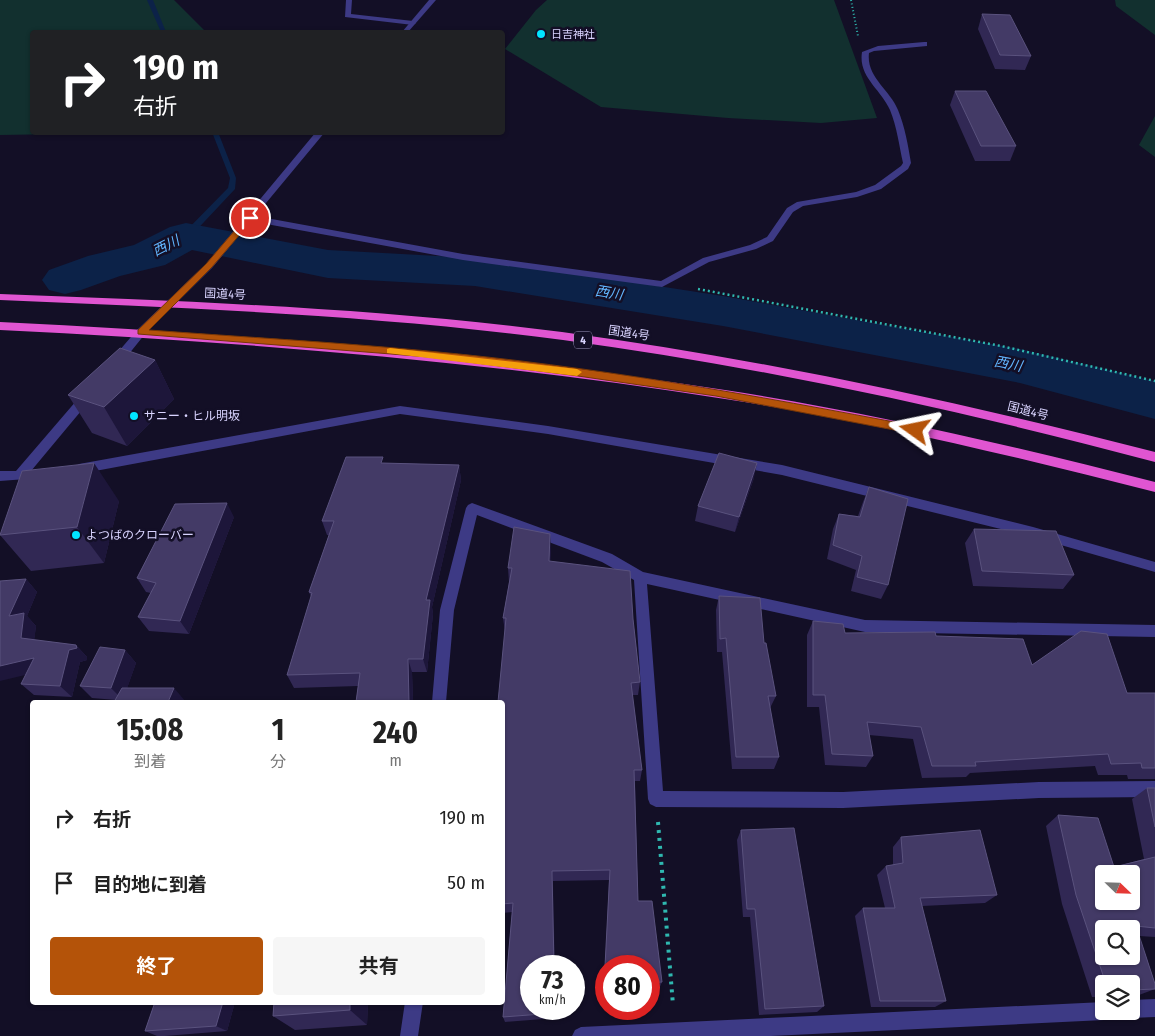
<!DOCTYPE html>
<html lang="ja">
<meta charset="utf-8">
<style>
:root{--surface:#fff;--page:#f6f6f6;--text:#222;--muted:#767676;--accent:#b45309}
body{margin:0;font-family:"Fira Sans Condensed","Noto Sans JP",sans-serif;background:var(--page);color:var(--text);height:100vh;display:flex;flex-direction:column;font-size:19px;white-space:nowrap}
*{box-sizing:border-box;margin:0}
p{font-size:16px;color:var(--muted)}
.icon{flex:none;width:28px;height:28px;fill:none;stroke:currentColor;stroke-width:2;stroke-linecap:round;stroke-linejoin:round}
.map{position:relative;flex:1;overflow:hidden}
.panel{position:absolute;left:30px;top:700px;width:475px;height:305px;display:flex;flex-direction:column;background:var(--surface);border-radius:5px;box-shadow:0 1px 4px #0004}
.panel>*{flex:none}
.hud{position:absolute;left:30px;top:30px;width:475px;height:105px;border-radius:5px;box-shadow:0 1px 4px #0004;background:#202124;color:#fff;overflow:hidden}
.needle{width:32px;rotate:113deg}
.controls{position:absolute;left:1095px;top:865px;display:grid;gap:10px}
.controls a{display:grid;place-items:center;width:45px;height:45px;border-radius:5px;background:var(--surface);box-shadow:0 1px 4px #0004;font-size:25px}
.speed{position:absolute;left:520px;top:955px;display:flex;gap:10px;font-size:25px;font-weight:700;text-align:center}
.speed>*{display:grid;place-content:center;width:65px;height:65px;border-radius:50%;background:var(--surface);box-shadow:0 1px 4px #0004;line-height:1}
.speed small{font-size:12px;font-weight:400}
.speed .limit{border:8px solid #d22;background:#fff;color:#111}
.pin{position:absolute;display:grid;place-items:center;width:42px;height:42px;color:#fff;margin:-21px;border:2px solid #fff;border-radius:50%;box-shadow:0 1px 5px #0007}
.me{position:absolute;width:55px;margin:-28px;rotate:282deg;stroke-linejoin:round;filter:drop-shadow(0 0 4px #0008)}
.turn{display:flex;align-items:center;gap:18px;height:105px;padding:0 20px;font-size:22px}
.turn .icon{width:65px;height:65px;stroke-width:2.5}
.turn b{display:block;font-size:35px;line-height:42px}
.eta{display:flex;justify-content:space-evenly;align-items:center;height:85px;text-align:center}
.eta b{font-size:30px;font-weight:700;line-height:35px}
.button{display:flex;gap:10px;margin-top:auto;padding:10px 20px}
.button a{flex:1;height:58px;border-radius:5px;background:var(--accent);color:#fff;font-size:20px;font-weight:700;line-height:58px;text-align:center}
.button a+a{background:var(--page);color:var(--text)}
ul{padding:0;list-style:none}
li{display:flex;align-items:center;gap:15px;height:65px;padding:0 20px}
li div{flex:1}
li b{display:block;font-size:19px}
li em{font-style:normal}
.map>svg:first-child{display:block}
.green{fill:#12302f}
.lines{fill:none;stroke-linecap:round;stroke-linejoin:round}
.stream{fill:#0c2248;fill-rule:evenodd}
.river{fill:#0c2248;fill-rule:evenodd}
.path-far2{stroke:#2fb8b0;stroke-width:2;stroke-dasharray:1 2.5;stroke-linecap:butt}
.path-far1{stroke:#2fb8b0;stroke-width:2.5;stroke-dasharray:2 3;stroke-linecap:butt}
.path{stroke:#2fb8b0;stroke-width:4;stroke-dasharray:3 5;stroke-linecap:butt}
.minor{fill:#3d3a85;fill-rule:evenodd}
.tertiary{fill:#3d3a85;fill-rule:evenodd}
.trunk{fill:#e055d1;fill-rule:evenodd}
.wall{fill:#312854}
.shaded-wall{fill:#1d163a}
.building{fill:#433a66;stroke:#5a527e;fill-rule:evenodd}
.route{fill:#b45309;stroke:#753606}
.slow{fill:#f59e0b}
.poi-dot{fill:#00e5ff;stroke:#130f26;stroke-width:2}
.labels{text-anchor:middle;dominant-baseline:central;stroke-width:5;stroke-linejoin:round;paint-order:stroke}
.far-poi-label{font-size:11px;fill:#d9d4ff;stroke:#130f26;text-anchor:start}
.shield{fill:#130f26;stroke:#9e99be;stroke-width:1}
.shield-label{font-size:11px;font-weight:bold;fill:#d9d4ff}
.street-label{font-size:12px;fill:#d9d4ff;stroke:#130f26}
.poi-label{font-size:12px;fill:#d9d4ff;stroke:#130f26;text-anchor:start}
.water-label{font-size:14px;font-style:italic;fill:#62b6ff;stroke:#130f26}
</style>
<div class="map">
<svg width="1155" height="1036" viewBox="0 0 1155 1036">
<rect width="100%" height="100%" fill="#130f26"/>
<!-- green -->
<path class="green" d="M0,0H174L206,32H32V132L126,133L0,135Z
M547,0H834L877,118L821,123L728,118L601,107L505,49L536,10Z
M1115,0H1155V35L1116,6Z
M1155,116V157L1139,145Z"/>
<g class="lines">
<!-- stream -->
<path class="stream" d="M147,0H153L166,32H161Z
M212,132H218L236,178L235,189L189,238H183V234L228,188L230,178Z"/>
<!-- river -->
<path class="river" d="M186,223L328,250L475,258L723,296L1020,349L1155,381V419L1020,383L723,326L475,286L328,278L192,250L165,265L120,276L81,290L65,294L49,290L42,280L49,270L88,256L134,245L170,227Z"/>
<!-- path-far2 -->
<path class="path-far2" d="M851,0L858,36"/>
<!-- path-far1 -->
<path class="path-far1" d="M698,289L1001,346L1155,381"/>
<!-- path -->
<path class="path" d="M658,822L673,1005"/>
<!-- minor -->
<path class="minor" d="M346,0H352L351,14L413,21L416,23L413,25L345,17Z
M924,42H927V46L874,51L869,53C866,77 890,90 898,110C905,127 908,145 911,163L908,169L881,189L857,197L803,206L793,212L773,241L756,249L709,262L662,287L463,260L250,221L245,218L250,215L463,254L661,281L703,258L750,245L767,237L787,208L797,202L856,192L875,185L901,166L903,163C899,145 897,127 890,110C881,89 858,77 862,52L878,46Z
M141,329L145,330L146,332L145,334L120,365H112L111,362L112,359L137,330Z
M87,392L93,396L91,399L31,471L39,472L41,475L39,478L0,481V471H16L83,393Z
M400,406L548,426L782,465L1033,527L1155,562V572L1033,537L782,475L548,434L400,414L79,474L73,469L79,464Z
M472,503L612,554L643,572L865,620L1155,625V637L865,632L647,584L663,791L843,792L1039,782L1155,781V797L1039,798L843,808L656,807L650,804L648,799L634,580L602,562L477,515L454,610L446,702H432L440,610L466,508L468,505Z
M1155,999V1017L1131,1018L1125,1015L1123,1011H1131V1000Z
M405,1002H423L418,1036H400Z
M1104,1002V1011H1113L1110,1017L1104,1020L771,1036H572L575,1030L581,1027Z"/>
<!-- tertiary -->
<path class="tertiary" d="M429,0H436L408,32H402Z
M316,132H325L212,268L145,334H137L136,332L137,330L206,264Z"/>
<!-- trunk -->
<path class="trunk" d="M0,294C188,301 376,308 562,332C763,359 960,402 1155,452V462C960,410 763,367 563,340C376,315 188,308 0,300Z
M0,322C243,334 484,353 725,390C870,412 1013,446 1155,482V492C1013,456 870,421 725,399C484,361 243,342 0,330Z"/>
</g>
<!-- wall -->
<path class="wall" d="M982,14L1031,56L1025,70L995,69L978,29Z
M955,91L1016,146L1010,161H975L950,105Z
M155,360L174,399L127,446L92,433L68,395Z
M384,463L459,465L461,480L432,607L433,614L427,672H412L413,702H356L358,686L294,688L287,675L311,597L309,592L329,535H327L322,521Z
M754,478L735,532L695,521L698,506Z
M869,487L888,585L881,599L851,591L856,570L827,559L833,529L839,514L858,516L863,502Z
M119,501L104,563L31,571L0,535Z
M234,517L189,634L149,631L138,617L151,593L146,592L137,578Z
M974,529L1074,575L1063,589L973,586L965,543Z
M551,549L550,561L633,619L640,682L638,695H632L642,770L640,781H635L638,901L662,982L659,989H649V966H606V992H604L609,880L553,881L531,1009H555L556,1018L505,1022L503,1017L512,912L502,913V702L505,632L503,618L509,582L508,568Z
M26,579L37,592L27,616L36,626L34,640L76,645L87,657V660L80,662L72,697L34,695L21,684L26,675Z
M719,596L764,643L776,696L770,708L779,757L774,769H732L722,652H717L716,610Z
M813,621L845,633L936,636L1127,693H1155V779H1128L1127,775H1098L1095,766L970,773L966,777L922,778L913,739L869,735L873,756L866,767L825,765L819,707H807V635Z
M125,650L136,663L127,688L116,700L92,698L80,686Z
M1147,788H1155V937L1139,936L1155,984V989L1139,995L1131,996V984H1104V997H1092L1062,904L1046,826L1058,815L1114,867L1144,859L1132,799Z
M741,830L824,1006L817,1012L759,1015L750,917H743L737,840Z
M901,837L997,895L985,903L922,906L946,1001L935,1007H871L855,916L863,908H885L877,875L886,866L893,865V847Z
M155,1002H235L227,1031L165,1036H157L145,1031Z
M274,1002H368L367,1025L295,1030L273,1016Z"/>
<!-- shaded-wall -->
<path class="shaded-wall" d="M155,360L174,399L127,446L104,407Z
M94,463L119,501L104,563L77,527Z
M757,463L754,478L735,532L739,517Z
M459,465L461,480L432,607L433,614L427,672L423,659L426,600Z
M227,503L234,517L189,634L180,621Z
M550,534L551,549L550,575L549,561Z
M26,579L37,592L27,616L36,626L33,650L21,638L9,616Z
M76,645L87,657V660L80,662L72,697L60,686L69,650Z
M125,650L136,663L123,700L111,688Z
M34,658L46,670L0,681V666Z
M408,659L412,672L413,702H409Z
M174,688L186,702H168Z
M552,871L553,881L555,966H554Z
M223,1002H235L227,1031L216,1026Z
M350,1002H368L367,1025L350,1010Z"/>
<!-- building -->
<path class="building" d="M982,14L1010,15L1031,56L1000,55Z
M955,91H986L1016,146H981Z
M120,348L155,360L104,407L68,395Z
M719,453L757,463L739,517L698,506Z
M346,457H383L381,463L459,465L426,600H430L423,659H408L409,702H356L360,673L287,675L312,593L309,592L334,521H322Z
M94,463L77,527L0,535L22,471Z
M869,487L908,499L888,585L857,577L862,556L833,545L839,514L860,517Z
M227,503L180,621L138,617L156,583L137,578L175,504Z
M514,527L550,534L549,561L630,571L633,619L640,682L631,683L642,770H634L638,901H652L662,982L649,983V966H606V985H604L610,870L552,871L554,966H531V1009H555V1013L503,1017L513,903L502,904V702H498L506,618H503L512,568H508Z
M974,529L1056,531L1074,575L982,571Z
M26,579L9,616L24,613L21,638L76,645L77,648L69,650L60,686L21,684L34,658L0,666V581Z
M719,596L760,598L764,643H766L776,696H768L779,757H736L726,638L720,639Z
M813,621L843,624L845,633L935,632L936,636L1023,639L1032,665L1081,631L1107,634L1127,693H1155V768H1142L1141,763L1111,764L1108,754L975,762L976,766H932L921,727L867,722L873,756L832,754L825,695H813Z
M100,647L125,650L111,688L80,686Z
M122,688H174L168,702H114Z
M1147,788H1155V827Z
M1058,815L1098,818L1114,867L1155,857V928L1136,926L1155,984V989L1131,990V984H1106L1076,895ZM1104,874H1131V901H1104ZM1104,929H1131V956H1104Z
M794,828L824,1006L765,1009L755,909H747L741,830Z
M980,830L997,895L920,898L946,1001H880L863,908H895L886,866L903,863L901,837Z
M155,1002H223L216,1026L145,1031Z
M274,1002H350V1010L273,1016Z"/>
<!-- route -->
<path class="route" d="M247,216L254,218L212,267L149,330C242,337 335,342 428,351C592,366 753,395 915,426L920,430L915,434L716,396L571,375L429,357L138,334V330L206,264Z"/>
<!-- slow -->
<path class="slow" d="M390,348L577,369L582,372L577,376L387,353V349Z"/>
<!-- markers -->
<g class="poi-dot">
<circle cx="541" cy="34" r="5"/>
<circle cx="134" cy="416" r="5"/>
<circle cx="76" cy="535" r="5"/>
</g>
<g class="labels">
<!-- far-poi labels -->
<g class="far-poi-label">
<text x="551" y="34">日吉神社</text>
</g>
<!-- shield labels -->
<rect class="shield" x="574" y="331.5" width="18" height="17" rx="4"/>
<g class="shield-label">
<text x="583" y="340">4</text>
</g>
<!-- street labels -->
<g class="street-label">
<text transform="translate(225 294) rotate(3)">国道4号</text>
<text transform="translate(629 333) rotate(8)">国道4号</text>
<text transform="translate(1028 411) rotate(14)">国道4号</text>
</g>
<!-- poi labels -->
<g class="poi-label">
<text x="144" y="416">サニー・ヒル明坂</text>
<text x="86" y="535">よつばのクローバー</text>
</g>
<!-- water labels -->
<g class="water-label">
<text transform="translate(166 246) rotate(-27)">西川</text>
<text transform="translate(609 293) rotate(9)">西川</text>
<text transform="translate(1008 364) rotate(11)">西川</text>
</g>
</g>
</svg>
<div class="controls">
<a><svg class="needle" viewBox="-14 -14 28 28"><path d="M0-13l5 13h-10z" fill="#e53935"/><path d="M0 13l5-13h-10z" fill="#767676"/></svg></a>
<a><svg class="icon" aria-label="search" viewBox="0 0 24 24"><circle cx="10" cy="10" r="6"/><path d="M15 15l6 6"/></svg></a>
<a><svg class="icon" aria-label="layers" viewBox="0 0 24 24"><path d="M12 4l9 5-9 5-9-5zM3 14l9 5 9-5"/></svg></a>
</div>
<div class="speed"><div>73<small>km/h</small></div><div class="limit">80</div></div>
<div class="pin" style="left:250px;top:218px;background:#d93025"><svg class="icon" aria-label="arrive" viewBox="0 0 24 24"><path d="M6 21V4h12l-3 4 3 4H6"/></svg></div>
<svg class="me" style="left:915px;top:430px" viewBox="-20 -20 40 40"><path d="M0-17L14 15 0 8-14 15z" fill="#b45309" stroke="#fff" stroke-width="4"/></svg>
<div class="hud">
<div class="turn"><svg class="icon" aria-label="right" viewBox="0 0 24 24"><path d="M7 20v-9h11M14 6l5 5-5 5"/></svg><div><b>190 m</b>右折</div></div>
</div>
<section class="panel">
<div class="eta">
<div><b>15:08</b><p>到着</p></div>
<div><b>1</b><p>分</p></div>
<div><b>240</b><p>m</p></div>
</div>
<ul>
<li><svg class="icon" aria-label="right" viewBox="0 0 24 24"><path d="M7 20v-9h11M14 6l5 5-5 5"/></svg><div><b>右折</b></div><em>190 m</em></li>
<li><svg class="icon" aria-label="arrive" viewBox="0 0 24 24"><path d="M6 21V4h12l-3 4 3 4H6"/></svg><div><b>目的地に到着</b></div><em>50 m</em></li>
</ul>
<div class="button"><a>終了</a><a>共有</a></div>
</section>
</div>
